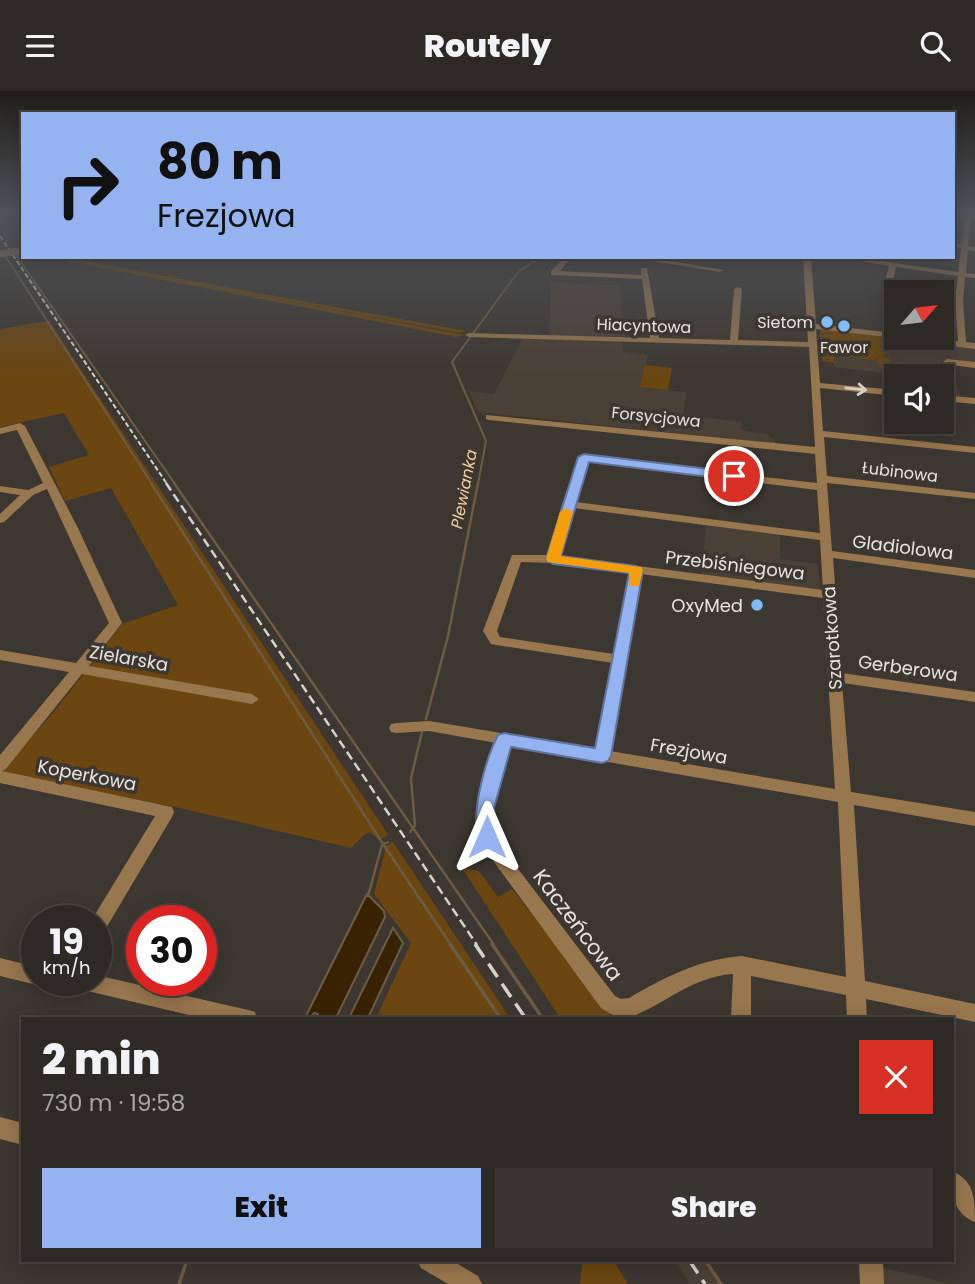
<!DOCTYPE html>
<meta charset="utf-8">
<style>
:root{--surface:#2d2924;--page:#393531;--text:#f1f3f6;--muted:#a7a6a6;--line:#484541;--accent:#95b2f1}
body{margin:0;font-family:Poppins,sans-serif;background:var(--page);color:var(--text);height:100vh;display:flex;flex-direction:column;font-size:26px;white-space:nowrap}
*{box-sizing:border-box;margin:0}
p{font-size:23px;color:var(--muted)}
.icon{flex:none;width:38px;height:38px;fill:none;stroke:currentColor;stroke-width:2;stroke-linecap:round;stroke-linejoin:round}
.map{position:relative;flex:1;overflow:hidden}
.panel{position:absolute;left:21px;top:926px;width:933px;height:245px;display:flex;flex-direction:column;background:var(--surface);border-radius:0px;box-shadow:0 4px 18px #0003,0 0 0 2px var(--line)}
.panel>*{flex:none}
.guide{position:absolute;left:21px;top:21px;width:934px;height:147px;border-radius:0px;box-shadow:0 4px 18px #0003,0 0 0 2px var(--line);background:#95b2f1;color:#111;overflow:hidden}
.needle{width:46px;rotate:62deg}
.controls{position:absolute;left:884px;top:189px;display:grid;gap:14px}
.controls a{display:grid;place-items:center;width:70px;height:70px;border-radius:0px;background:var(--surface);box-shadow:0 4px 18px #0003,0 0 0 2px var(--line);font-size:35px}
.speed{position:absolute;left:21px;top:814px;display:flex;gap:14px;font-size:35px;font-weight:700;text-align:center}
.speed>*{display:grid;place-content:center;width:91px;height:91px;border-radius:50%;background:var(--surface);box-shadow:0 4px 18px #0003,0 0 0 2px var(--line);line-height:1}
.speed small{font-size:18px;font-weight:400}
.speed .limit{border:10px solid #d22;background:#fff;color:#111}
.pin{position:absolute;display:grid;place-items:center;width:60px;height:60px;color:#fff;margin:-30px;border:4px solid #fff;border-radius:50%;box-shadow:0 2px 7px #0007}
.me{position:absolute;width:77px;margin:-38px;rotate:0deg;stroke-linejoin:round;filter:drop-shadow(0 0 5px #0008)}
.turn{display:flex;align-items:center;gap:24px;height:147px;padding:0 21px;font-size:32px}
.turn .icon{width:91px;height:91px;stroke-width:2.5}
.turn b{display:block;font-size:49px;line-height:60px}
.round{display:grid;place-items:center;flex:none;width:74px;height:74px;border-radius:0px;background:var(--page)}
.headline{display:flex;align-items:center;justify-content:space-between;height:119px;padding:0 21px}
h1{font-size:42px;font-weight:800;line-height:52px}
.button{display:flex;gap:14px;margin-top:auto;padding:14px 21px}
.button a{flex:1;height:80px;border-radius:0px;background:var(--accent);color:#111;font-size:28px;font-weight:800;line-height:80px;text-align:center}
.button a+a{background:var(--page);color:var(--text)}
header{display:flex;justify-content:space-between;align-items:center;height:91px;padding:0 21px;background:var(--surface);font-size:32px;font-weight:800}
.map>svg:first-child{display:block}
.built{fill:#4a4035}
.green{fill:#6b4610}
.water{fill:#392201;stroke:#6d5c44;stroke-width:2}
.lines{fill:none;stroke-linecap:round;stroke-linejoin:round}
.stream-far2{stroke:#6d5c44;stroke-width:2}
.stream-far1{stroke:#6d5c44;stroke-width:2.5}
.stream{stroke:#6d5c44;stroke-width:3.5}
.minor{fill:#98764e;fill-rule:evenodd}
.rail-far2{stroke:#d5d2ce;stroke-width:2;stroke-dasharray:5 2.5;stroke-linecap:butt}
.rail-far1{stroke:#d5d2ce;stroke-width:2.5;stroke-dasharray:9 4.5;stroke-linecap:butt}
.rail{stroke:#d5d2ce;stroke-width:3.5;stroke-dasharray:16 8;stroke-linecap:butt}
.minor-bridge{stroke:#98764e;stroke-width:7}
.oneway{stroke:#d7cec3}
.route{fill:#95b2f1;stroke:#61749d;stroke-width:2}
.slow{fill:#f59e0b}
.poi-dot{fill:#81bcfa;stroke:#3c3730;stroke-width:2.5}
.labels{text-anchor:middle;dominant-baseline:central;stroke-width:7;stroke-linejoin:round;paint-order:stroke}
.far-poi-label{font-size:16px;fill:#e7e4e0;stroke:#3c3730;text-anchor:end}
.far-street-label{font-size:16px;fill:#e7e4e0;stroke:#3c3730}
.far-water-label{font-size:16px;font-style:italic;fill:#f6ce9f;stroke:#3c3730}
.street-label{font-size:18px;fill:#e7e4e0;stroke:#3c3730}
.poi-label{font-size:18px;fill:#e7e4e0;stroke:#3c3730;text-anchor:end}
.near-street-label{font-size:21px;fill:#e7e4e0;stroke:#3c3730}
</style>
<header><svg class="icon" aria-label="menu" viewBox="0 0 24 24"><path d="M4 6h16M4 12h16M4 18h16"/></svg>Routely<svg class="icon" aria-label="search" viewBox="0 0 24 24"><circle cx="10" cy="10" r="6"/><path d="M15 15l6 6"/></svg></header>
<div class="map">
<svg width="975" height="1193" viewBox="0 0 975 1193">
<rect width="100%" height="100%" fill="#3c3730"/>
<!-- built -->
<path class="built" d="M551,192L619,194L625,247L549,245Z
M823,238L944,253L945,255L975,257V271L950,273L961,306L942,304V285H909L834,276V272L822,270L820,240Z
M523,247L621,250L623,261L648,264L641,296L687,301L683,324L742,331L741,339L767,343L778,353L478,321L469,300L494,303Z
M706,434L780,442V468L818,473L820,499L701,485Z
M674,1169H705L721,1193H690Z
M876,1175L952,1193H877Z"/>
<!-- green -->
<path class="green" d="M45,166L84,172L67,167L467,240L459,242L262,205L464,244L456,246Z
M49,230L387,742V745L379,749L370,741L365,743L351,757L175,716L5,682L4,677L54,621L122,533L178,514L111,397L65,410L49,376L89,364L64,322L0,336V238Z
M823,238L882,245L885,262L882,266L889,267L892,275L915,276L917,285L883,281L876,269L878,266L874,269L835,263L834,272L822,270V266H827L826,262L822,264L820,240Z
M645,274L672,277L668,299L640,296Z
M393,751L510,927H376L411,852L374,803L386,755Z
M462,777L479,780L498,806L512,798L613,927H560Z
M583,1169H613L628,1193H580Z"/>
<!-- water -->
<path class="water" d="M367,803L384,820L385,826L337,925L335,927H318V923L314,922L310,927H305Z
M393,837L403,852L368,927H349Z"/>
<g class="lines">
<!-- stream-far2 -->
<path class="stream-far2" d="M16,164L26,179
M6,166L152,393
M27,180L175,393
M478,393L486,350L452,271L518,181L541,166"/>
<!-- stream-far1 -->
<path class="stream-far1" d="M151,392L383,753L451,854
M174,392L494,854
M426,628L448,545L478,392
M410,741L415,735L411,687L422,641
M368,805L382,754L388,751"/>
<!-- stream -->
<path class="stream" d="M450,853L501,928
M492,853L543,928
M705,1169L721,1193
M179,1193L187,1169"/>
<!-- minor -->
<path class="minor" d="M954,123L975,126V130L971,129L968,155L975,156V160L968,159L966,182L975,183V187L965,186L963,209L966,251L975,252V258L905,249L904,247L958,250L955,209L958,185L896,176L891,198L893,242L896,243V247H899H896L816,238L820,292L896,299V305L820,297L823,340L975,356V362L824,346L827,385L975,402V408L827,392L832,460L975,479V487L833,467L842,582L975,601V611L842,592L851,701L975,721V735L854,714L865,890L975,913V931L866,908L867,928H847L846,904L751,885V928H731L733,883C690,886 667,913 630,926C619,928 610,923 601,917L483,756L476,726L496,652L429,640L396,642L391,641L389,637L391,633L396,632L429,630L596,658L613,572L496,554L491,553L483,540L512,464H548L562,413L580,365L817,392L815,363L489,329L486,328V324L815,356L809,256L469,246L465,244L469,242L650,247L642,188L551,184V180L565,166H572L560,180L641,184V177H647L659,247L730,249L734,198L738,196L742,198L738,249L808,251L803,166H811L816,233L885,241L883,198L889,175L856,169L860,167L958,181L961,157L954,156V152L962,153L965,128L954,127ZM588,371L817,399L820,442L576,411ZM574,417L820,449L823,499L560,465ZM521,471L553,472L629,482L614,563L500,546L497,540ZM641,483L823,507L835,698L610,660ZM510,654L838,711L846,886L742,865C700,868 665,886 629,907L621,908L615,905L499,753L492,726Z
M627,166H646L724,179L720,181Z
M947,268L975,271V277L944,273L943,271Z
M942,304L975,307V313L942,310Z
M20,332L25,335L78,437L122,532L89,575L252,603L259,608L252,613L82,583L5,679L2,680L172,716L174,721L172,726L102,844L96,846V830H91L155,725L0,692V664L69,581L0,569V559L76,572L109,532L47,398L33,404L4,431L0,432V423L20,404L0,401V395L28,399L43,392L17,339L0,343V337Z
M0,867L37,876V889H45L44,891L37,894L0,885Z
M96,884L248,919L255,921L257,928H206L79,898L72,895L70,889H96Z
M0,1026L23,1032V1054L0,1048Z
M952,1080C975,1090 975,1109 975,1131C952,1122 952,1101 952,1080Z
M417,1169H451L478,1185L482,1193H448L421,1177Z
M859,1169H883L884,1193H860Z"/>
<!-- rail-far2 -->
<path class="rail-far2" d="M0,145L167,393"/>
<!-- rail-far1 -->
<path class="rail-far1" d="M166,392L477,854"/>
<!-- rail -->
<path class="rail" d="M475,853L526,928
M689,1169L705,1193"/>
<!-- minor-bridge -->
<path class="minor-bridge" d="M0,163L20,160"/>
</g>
<!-- one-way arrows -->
<defs><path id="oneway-shaft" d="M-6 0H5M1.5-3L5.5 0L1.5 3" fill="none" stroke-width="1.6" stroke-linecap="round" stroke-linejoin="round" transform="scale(1.75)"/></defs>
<use class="oneway" href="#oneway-shaft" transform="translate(856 298) rotate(6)"/>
<!-- sky -->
<linearGradient id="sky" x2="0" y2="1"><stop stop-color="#211e1a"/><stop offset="0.42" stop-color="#505359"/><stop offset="1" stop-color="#505359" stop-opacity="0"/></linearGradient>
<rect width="975" height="288" fill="url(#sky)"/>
<!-- route -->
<path class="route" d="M584,363L734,381L740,385L734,389L589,371L561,465L636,475L643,479L611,665L608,670L602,672L511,656L494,717L496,746L493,752L487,754L480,752C468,728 486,667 498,644L504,642L595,657L629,482L553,473L546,468L578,366Z"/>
<!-- slow -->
<path class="slow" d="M566,417L573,421L561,465L641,476L643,479L639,495H629V482L548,471L546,468L560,421Z"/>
<!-- markers -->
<g class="poi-dot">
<circle cx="827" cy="231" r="7"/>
<circle cx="844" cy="235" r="7"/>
<circle cx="757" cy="514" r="7"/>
</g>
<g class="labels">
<!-- far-poi labels -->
<g class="far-poi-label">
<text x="813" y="231">Sietom</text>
<text x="844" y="256" text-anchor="middle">Fawor</text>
</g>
<!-- far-street labels -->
<g class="far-street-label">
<text transform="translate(644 235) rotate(2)">Hiacyntowa</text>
<text transform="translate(656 326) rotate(6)">Forsycjowa</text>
<text transform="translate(900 381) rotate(7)">Łubinowa</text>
</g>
<!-- far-water labels -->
<g class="far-water-label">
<text transform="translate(464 398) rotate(-79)">Plewianka</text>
</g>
<!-- street labels -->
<g class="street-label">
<text transform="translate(903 456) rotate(7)">Gladiolowa</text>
<text transform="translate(735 474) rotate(7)">Przebiśniegowa</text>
<text transform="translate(832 547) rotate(-94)">Szarotkowa</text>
<text transform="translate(129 567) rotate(10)">Zielarska</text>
<text transform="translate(908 577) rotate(8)">Gerberowa</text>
<text transform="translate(689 660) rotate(10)">Frezjowa</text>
<text transform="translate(87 684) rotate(11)">Koperkowa</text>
</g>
<!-- poi labels -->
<g class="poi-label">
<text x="743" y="514">OxyMed</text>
</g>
<!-- near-street labels -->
<g class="near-street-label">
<text transform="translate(578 834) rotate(53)">Kaczeńcowa</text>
</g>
</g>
</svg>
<div class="controls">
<a><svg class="needle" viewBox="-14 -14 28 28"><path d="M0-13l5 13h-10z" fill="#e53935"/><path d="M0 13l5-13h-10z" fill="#a7a6a6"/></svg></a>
<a><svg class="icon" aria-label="sound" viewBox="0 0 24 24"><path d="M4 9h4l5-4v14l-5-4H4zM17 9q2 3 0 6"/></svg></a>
</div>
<div class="speed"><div>19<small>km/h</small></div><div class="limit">30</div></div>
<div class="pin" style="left:734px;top:385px;background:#d93025"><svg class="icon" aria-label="arrive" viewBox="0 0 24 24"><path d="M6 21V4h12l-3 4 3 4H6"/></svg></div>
<svg class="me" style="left:487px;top:746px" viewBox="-20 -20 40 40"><path d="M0-17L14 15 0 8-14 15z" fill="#95b2f1" stroke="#fff" stroke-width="4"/></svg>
<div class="guide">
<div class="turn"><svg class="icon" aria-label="right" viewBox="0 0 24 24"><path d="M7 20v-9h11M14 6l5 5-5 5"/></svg><div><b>80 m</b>Frezjowa</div></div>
</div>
<section class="panel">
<div class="headline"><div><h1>2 min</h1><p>730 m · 19:58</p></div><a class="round" style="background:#d93025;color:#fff"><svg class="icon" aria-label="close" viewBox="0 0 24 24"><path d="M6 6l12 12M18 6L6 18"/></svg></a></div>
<div class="button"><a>Exit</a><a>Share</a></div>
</section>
</div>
